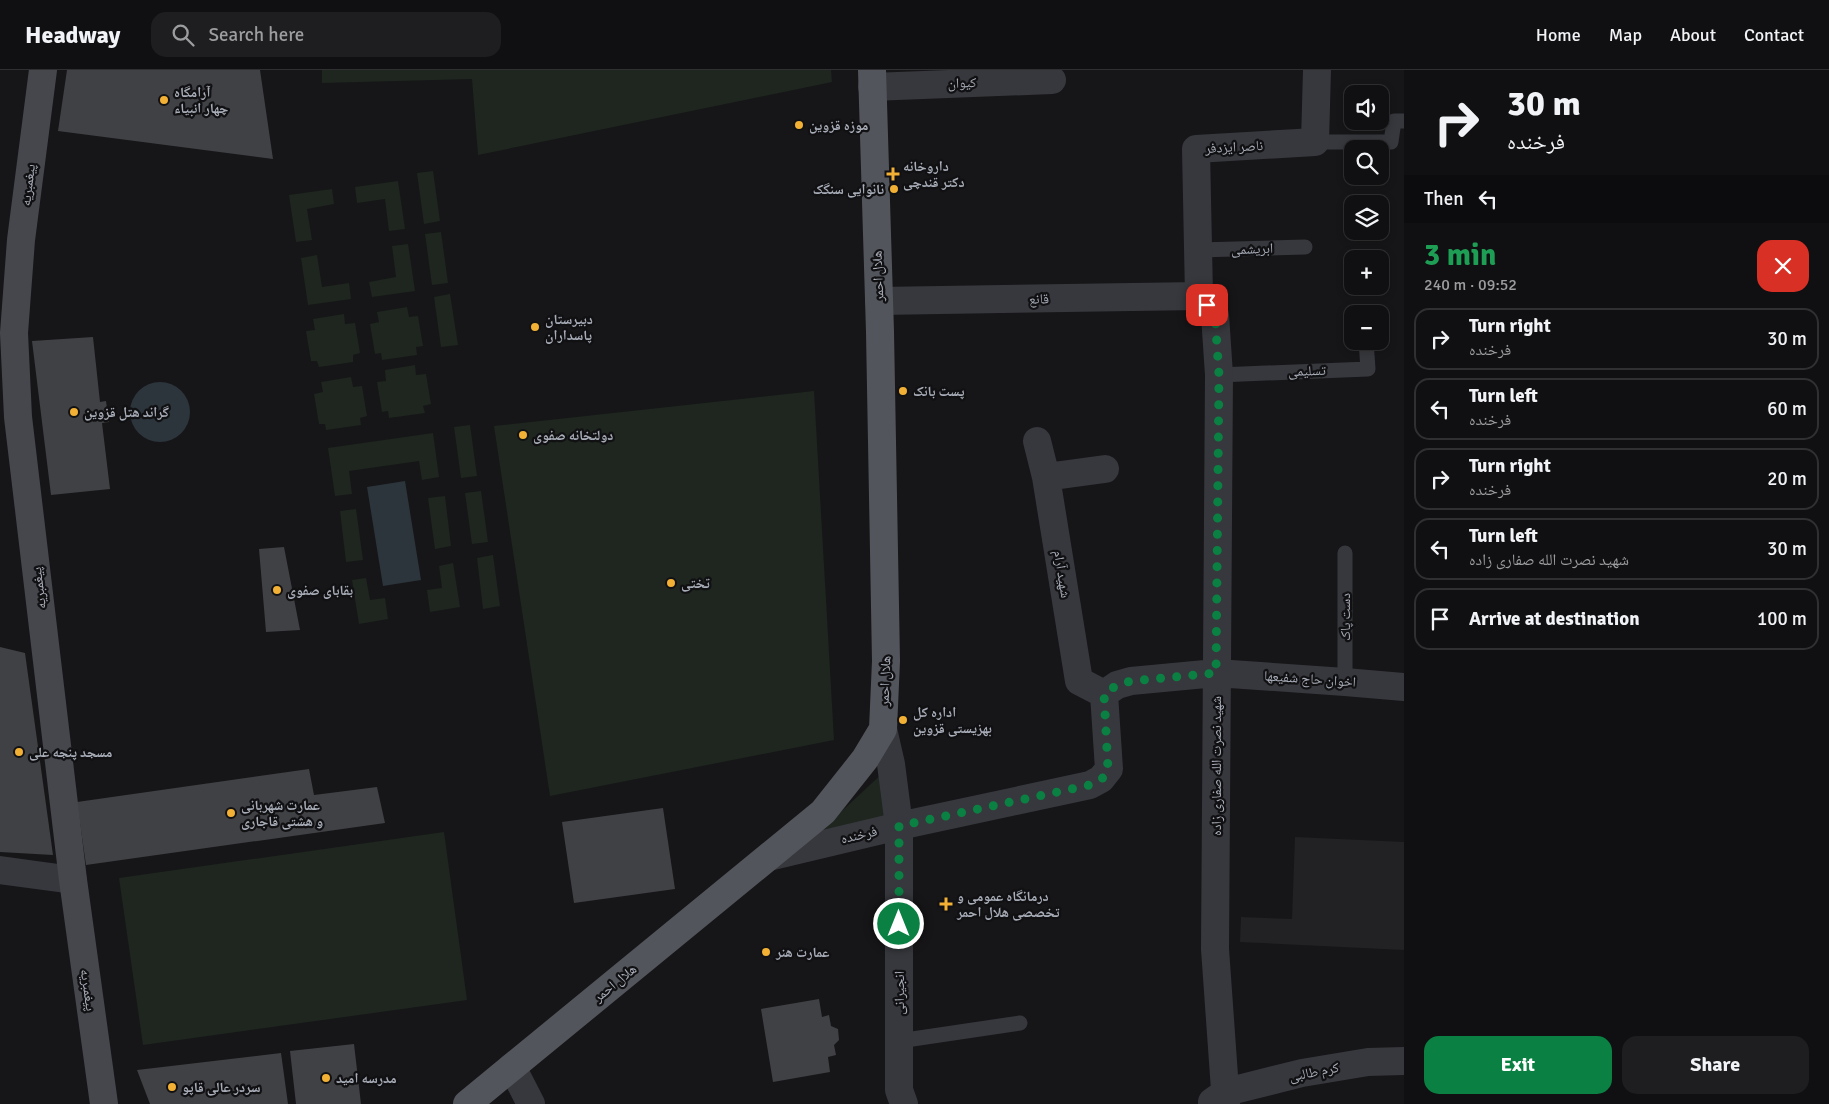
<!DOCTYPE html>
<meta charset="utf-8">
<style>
:root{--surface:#101012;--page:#1e1e20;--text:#f1f3f6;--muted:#9c9d9f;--line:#303032;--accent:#0b8043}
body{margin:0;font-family:Signika,"Noto Naskh Arabic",sans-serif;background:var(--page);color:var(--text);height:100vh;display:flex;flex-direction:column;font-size:19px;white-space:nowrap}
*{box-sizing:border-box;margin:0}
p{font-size:16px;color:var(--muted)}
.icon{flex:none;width:28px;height:28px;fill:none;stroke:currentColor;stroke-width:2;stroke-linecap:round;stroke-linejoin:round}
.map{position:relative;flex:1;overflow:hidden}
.panel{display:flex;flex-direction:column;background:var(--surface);width:425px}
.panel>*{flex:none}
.banner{background:#101012;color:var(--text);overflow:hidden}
.buttons{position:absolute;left:1344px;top:15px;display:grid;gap:10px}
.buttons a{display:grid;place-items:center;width:45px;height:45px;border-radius:10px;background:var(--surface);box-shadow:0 2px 8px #0003,0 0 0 1px var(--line);font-size:25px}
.pin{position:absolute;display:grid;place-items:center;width:42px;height:42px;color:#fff;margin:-21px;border-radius:10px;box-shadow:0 2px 8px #0006}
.me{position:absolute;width:55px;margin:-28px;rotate:0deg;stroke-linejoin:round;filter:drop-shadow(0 0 4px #0008)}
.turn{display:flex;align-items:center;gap:18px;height:105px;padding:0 20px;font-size:22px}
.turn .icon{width:65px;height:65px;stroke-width:2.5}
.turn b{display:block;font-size:35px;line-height:42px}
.then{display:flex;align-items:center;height:48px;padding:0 20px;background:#0003;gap:10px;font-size:19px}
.round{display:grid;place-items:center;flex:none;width:52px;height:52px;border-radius:15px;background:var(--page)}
.headline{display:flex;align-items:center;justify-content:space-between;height:85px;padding:0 20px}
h1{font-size:30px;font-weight:700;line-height:38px;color:#1e9e55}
.cta{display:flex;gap:10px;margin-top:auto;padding:10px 20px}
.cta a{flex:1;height:58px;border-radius:15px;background:var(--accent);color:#fff;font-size:20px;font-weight:700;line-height:58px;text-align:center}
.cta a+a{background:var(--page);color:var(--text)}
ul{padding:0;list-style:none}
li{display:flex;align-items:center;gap:15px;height:62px;margin:0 10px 8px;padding:0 10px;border:2px solid var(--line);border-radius:15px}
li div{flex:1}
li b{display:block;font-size:19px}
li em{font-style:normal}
header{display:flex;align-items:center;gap:30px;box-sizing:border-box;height:70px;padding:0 25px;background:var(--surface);border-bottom:1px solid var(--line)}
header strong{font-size:24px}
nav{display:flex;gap:28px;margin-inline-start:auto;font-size:18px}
.search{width:350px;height:45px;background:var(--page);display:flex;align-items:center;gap:12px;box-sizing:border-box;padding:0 18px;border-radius:15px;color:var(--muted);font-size:19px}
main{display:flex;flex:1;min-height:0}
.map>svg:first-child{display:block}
.built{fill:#222225}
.green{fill:#1e261f}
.water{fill:#2c353c}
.building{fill:#404145}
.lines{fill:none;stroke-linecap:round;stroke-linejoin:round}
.service{stroke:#37383d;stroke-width:15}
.minor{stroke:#37383d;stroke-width:28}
.secondary{stroke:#45474d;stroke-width:28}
.primary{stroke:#53555c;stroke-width:28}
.route{stroke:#0b8043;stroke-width:9;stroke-dasharray:0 16.2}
.poi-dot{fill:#f2b134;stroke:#111113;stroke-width:2}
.labels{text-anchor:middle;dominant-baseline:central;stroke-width:4.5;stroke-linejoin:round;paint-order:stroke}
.street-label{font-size:14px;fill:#a8adb8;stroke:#111113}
.poi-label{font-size:14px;font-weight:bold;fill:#a8adb8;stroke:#111113;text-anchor:start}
</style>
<header>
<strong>Headway</strong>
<div class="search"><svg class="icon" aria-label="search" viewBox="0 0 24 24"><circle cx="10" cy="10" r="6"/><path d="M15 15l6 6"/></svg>Search here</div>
<nav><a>Home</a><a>Map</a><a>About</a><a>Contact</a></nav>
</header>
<main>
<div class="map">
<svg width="1404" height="1034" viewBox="0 0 1404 1034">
<rect width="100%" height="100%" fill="#161618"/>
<!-- built -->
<path class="built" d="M1295,767L1404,772V880L1240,872L1241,847L1292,849Z"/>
<!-- green -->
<path class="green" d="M322,0H831L832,12L478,85L472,9L322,13Z
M433,101L440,151L424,154L417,103Z
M398,111L405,159L389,161L385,129L357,133L355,117Z
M332,119L334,134L307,139L312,170L296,172L289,125Z
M441,162L448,213L432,215L425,164Z
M408,174L415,221L372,227L369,212L396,207L392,176Z
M317,185L322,217L349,213L351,229L308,235L301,188Z
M450,224L458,275L441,277L434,227Z
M407,237L409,247L418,246L423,276L416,277L417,285L382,290L381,283L375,284L370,254L379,252L377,242Z
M344,244L345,254L355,253L360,283L353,285V292L319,297L317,291H311L306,261L315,260L313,249Z
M415,295L416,305L426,304L431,334L423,336L425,343L389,348L388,341L382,342L377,312L386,311L385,300Z
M351,307L353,317L362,316L367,346L360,348L361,355L326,360L325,354H319L314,324L323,322L321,312Z
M814,321L834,670L550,726L494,356Z
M470,355L477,406L461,408L454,357Z
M433,363L439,407L422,410L419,391L349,401L352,424L335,426L328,378Z
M481,421L488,472L472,474L465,423Z
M445,426L451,476L435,479L428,428Z
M356,439L363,490L346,492L340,441Z
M493,485L500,536L483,539L477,488Z
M453,493L460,537L430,542L427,520L442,518L439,496Z
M366,508L370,530L385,528L388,549L359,554L352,510Z
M886,700L890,735L882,749L816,765Z
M444,762L467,930L143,975L119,808Z"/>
<!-- water -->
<path class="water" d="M130 342a30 30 0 1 1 60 0a30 30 0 1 1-60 0Z
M405,411L421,510L383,516L367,417Z"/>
<!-- building -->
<path class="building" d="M67,0H260L273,89L58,61Z
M93,267L100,332L106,331L109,352L102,353L110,419L51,425L32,271Z
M284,477L300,560L266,562L259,479Z
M0,577L25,583L53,785L0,782Z
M309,699L314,725L377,717L385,753L86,795L77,732Z
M663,738L675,819L574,833L562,752Z
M819,929L822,947L829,945L831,956L838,959L839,970L834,975L836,985L828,987L830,1002L773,1012L761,939Z
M354,974L361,1034H296L290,981Z
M281,983L288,1034H150L137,1000Z"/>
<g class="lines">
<!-- service -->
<path class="service" d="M1315,72H1391L1394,51H1404
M1198,180L1305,177
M1219,305L1368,299L1366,271
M1345,612V483
M899,971L1020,953"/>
<!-- minor -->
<path class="minor" d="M872,17L1052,10
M1199,226L1215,245L1219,305L1215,879L1226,1034
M1199,226L1196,79L1315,72L1317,0
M879,231L1199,226
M1037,371L1046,407L1079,611L1104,624
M1046,407L1105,399
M1104,624L1117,615L1131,611L1216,603L1345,612L1404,617
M883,659L891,694L899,756V1020L904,1034
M769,787L899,756L1090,715L1101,709L1109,699L1104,624
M0,800L73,810
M512,997L531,1034
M1212,1032L1226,1022L1302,1003L1368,992L1404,991"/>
<!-- secondary -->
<path class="secondary" d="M43,0L21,170L14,263L18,347L73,810L104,1034"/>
<!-- primary -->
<path class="primary" d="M467,1034L823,742L865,689L883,659L886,591L880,262L872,0"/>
</g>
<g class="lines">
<!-- route -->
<path class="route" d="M899,854V756L1090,715L1102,709L1108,699L1104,624L1117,615L1131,611L1216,603L1219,305L1215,245L1207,235"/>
</g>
<!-- markers -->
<g class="poi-dot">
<circle cx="164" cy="30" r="5"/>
<circle cx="799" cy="55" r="5"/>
<path d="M890.5 96.5h5v5h5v5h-5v5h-5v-5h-5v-5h5z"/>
<circle cx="894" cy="119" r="5"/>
<circle cx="535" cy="257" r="5"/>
<circle cx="903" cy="321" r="5"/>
<circle cx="74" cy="342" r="5"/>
<circle cx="523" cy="365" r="5"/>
<circle cx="671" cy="513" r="5"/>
<circle cx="277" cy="520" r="5"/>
<circle cx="903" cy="650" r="5"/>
<circle cx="19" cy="682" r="5"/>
<circle cx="231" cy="743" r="5"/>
<path d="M943.5 826.5h5v5h5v5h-5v5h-5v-5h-5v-5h5z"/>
<circle cx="766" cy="882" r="5"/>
<circle cx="326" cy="1008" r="5"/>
<circle cx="172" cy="1017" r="5"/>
</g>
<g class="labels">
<!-- street labels -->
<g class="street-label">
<text transform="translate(962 13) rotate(-2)">کیوان</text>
<text transform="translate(1234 77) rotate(-3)">ناصر ایزدفر</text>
<text transform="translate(28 115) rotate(-83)">پیغمبریه</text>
<text transform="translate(1252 179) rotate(-2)">ابریشمی</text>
<text transform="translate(878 206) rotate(-92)">هلال احمر</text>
<text transform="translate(1039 229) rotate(-1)">قانع</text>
<text transform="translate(1307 301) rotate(-2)">تسلیمی</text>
<text transform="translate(1062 504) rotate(81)">شهید آرام</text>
<text transform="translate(39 518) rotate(-97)">پیغمبریه</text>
<text transform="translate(1345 547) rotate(-90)">دست پاک</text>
<text transform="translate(1310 609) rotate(4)">اخوان حاج شفیعها</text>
<text transform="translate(885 611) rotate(-88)">هلال احمر</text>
<text transform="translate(1216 696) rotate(-90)">شهید نصرت الله صفاری زاده</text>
<text transform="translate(859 765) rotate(-13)">فرخنده</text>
<text transform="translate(615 913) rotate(-39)">هلال احمر</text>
<text transform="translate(88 920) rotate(82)">پیغمبریه</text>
<text transform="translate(899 923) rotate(-90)">انجیرانی</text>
<text transform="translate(1314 1002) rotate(-11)">کرم طالبی</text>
</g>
<!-- poi labels -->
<g class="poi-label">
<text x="174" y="22">آرامگاه<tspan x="174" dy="16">چهار انبیاء</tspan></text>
<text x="809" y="55">موزه قزوین</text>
<text x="903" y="96">داروخانه<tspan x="903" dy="16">دکتر قندچی</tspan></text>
<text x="884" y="119" text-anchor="end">نانوایی سنگک</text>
<text x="545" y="249">دبیرستان<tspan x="545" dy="16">پاسداران</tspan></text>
<text x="913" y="321">پست بانک</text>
<text x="84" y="342">گراند هتل قزوین</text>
<text x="533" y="365">دولتخانه صفوی</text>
<text x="681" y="513">تختی</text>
<text x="287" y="520">بقابای صفوی</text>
<text x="913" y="642">اداره کل<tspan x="913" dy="16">بهزیستی قزوین</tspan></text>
<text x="29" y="682">مسجد پنجه علی</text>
<text x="241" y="735">عمارت شهربانی<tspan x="241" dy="16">و هشتی قاجاری</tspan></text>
<text x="957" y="826">درمانگاه عمومی و<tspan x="957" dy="16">تخصصی هلال احمر</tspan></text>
<text x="776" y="882">عمارت هنر</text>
<text x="336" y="1008">مدرسه امید</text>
<text x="182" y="1017">سردر عالی قاپو</text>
</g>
</g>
</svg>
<div class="buttons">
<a><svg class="icon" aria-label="sound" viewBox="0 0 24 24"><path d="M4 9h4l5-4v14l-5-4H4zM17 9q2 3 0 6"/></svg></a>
<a><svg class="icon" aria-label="search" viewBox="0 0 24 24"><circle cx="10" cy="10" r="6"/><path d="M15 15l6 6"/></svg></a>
<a><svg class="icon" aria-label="layers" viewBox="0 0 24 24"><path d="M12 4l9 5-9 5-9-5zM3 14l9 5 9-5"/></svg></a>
<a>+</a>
<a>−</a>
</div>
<div class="pin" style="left:1207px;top:235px;background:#d93025"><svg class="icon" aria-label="arrive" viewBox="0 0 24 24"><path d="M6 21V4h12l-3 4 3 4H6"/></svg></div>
<svg class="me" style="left:899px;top:854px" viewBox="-20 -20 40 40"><circle r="17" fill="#0b8043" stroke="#fff" stroke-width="3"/><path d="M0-11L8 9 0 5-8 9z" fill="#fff"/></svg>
</div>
<section class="panel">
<div class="banner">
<div class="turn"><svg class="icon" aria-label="right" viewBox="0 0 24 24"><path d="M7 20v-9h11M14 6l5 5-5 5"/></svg><div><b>30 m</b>فرخنده</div></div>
<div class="then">Then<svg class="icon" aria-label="left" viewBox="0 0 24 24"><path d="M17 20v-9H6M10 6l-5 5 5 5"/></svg></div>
</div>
<div class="headline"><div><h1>3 min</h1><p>240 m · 09:52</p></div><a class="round" style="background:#d93025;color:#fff"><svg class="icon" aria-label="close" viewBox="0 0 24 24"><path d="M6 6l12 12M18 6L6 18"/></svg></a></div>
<ul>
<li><svg class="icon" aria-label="right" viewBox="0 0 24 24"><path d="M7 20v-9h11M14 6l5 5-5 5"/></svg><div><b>Turn right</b><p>فرخنده</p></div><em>30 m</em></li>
<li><svg class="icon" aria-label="left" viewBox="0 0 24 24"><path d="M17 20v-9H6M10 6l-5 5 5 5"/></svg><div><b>Turn left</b><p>فرخنده</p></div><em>60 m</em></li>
<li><svg class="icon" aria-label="right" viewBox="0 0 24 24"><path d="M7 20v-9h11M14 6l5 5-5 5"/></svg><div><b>Turn right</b><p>فرخنده</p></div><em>20 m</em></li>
<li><svg class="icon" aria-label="left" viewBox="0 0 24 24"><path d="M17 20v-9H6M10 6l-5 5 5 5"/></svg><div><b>Turn left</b><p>شهید نصرت الله صفاری زاده</p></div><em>30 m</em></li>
<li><svg class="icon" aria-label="arrive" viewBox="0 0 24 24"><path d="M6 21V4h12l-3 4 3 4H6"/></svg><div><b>Arrive at destination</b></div><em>100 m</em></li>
</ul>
<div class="cta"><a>Exit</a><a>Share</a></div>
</section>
</main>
